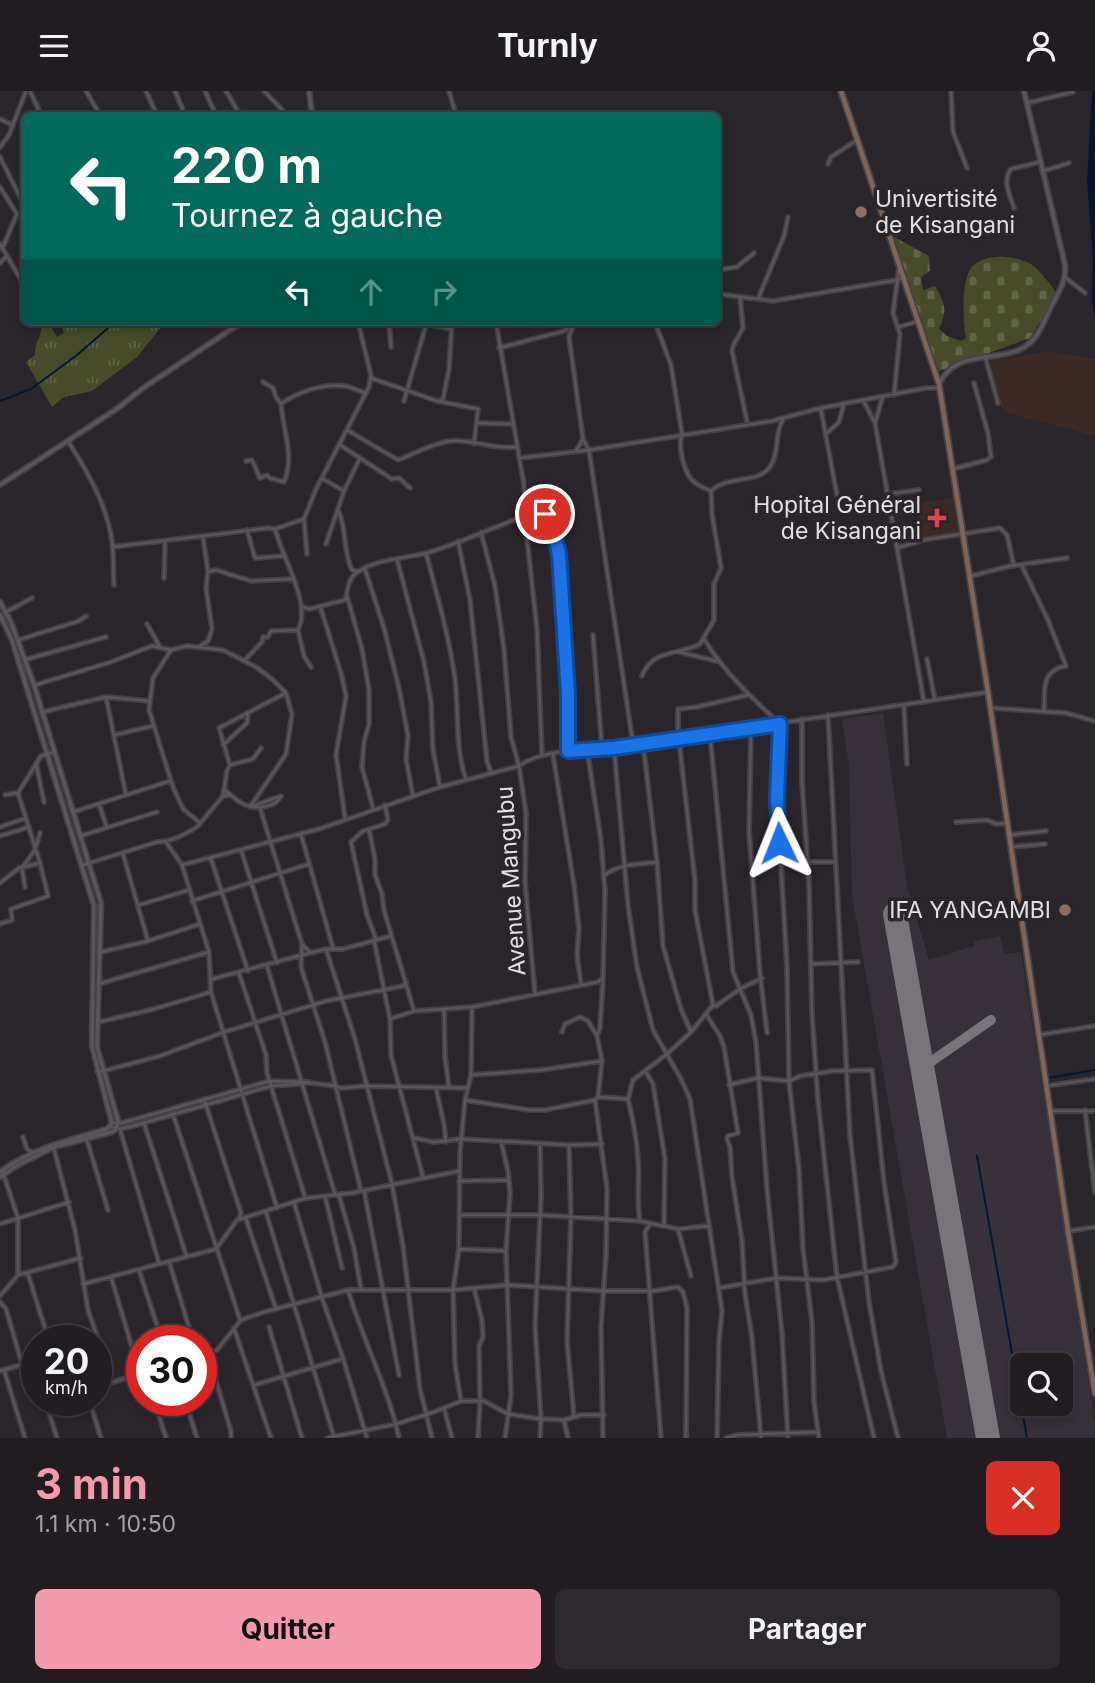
<!DOCTYPE html>
<html lang="fr">
<meta charset="utf-8">
<style>
:root{--surface:#201c20;--page:#2d292d;--text:#f1f3f6;--muted:#a2a1a5;--line:#3d3a3e;--accent:#f39aac}
body{margin:0;font-family:Inter,sans-serif;background:var(--page);color:var(--text);height:100vh;display:flex;flex-direction:column;font-size:26px;white-space:nowrap}
*{box-sizing:border-box;margin:0}
p{font-size:23px;color:var(--muted)}
.icon{flex:none;width:38px;height:38px;fill:none;stroke:currentColor;stroke-width:2;stroke-linecap:round;stroke-linejoin:round}
.map{position:relative;height:1347px;overflow:hidden}
.drawer{display:flex;flex-direction:column;background:var(--surface);flex:1}
.drawer>*{flex:none}
.top-card{position:absolute;left:21px;top:21px;width:700px;height:214px;border-radius:10px;box-shadow:0 4px 10px #0003,0 0 0 2px var(--line);background:#00695c;color:#fff;overflow:hidden}
.controls{position:absolute;left:1010px;top:1262px;display:grid;gap:14px}
.controls a{display:grid;place-items:center;width:63px;height:63px;border-radius:10px;background:var(--surface);box-shadow:0 4px 10px #0003,0 0 0 2px var(--line);font-size:35px}
.speed{position:absolute;left:21px;top:1234px;display:flex;gap:14px;font-size:35px;font-weight:700;text-align:center}
.speed>*{display:grid;place-content:center;width:91px;height:91px;border-radius:50%;background:var(--surface);box-shadow:0 4px 10px #0003,0 0 0 2px var(--line);line-height:1}
.speed small{font-size:18px;font-weight:400}
.speed .limit{border:10px solid #d22;background:#fff;color:#111}
.pin{position:absolute;display:grid;place-items:center;width:60px;height:60px;color:#fff;margin:-30px;border:4px solid #fff;border-radius:50%;box-shadow:0 2px 7px #0007}
.me{position:absolute;width:77px;margin:-38px;rotate:358deg;stroke-linejoin:round;filter:drop-shadow(0 0 5px #0008)}
.turn{display:flex;align-items:center;gap:24px;height:147px;padding:0 35px;font-size:32px}
.turn .icon{width:91px;height:91px;stroke-width:2.5}
.turn b{display:block;font-size:49px;line-height:60px}
.lanes{display:flex;align-items:center;height:66px;padding:0 35px;background:#0003;justify-content:center;gap:35px;direction:ltr}
.lanes .off{opacity:.35}
.round{display:grid;place-items:center;flex:none;width:74px;height:74px;border-radius:10px;background:var(--page)}
.headline{display:flex;align-items:center;justify-content:space-between;height:119px;padding:0 35px}
h1{font-size:42px;font-weight:700;line-height:52px;color:var(--accent)}
.cta{display:flex;gap:14px;margin-top:auto;padding:14px 35px}
.cta a{flex:1;height:80px;border-radius:10px;background:var(--accent);color:#111;font-size:28px;font-weight:700;line-height:80px;text-align:center}
.cta a+a{background:var(--page);color:var(--text)}
header{display:flex;justify-content:space-between;align-items:center;height:91px;padding:0 35px;background:var(--surface);font-size:32px;font-weight:700}
.map>svg:first-child{display:block}
.built{fill:#372f39;fill-rule:evenodd}
.medical{fill:#3c2924}
.grass{fill:url(#grass-tufts)}
.cemetery{fill:url(#cemetery-stones)}
.water{fill:#001832}
.lines{fill:none;stroke-linecap:round;stroke-linejoin:round}
.stream{stroke:#001832;stroke-width:2}
.taxiway{stroke:#787479;stroke-width:10}
.runway{stroke:#787479;stroke-width:24}
.minor-casing{stroke:#444045;stroke-width:6}
.tertiary-casing{stroke:#444045;stroke-width:7}
.secondary-casing{stroke:#444045;stroke-width:8}
.minor{stroke:#5a545b;stroke-width:2.5}
.tertiary{stroke:#5a545b;stroke-width:3.5}
.secondary{stroke:#816458;stroke-width:4.5}
.route-casing{stroke:#114b97;stroke-width:18}
.route{stroke:#1a73e8;stroke-width:12}
.education-dot{fill:#8d6e63;stroke:#2a252b;stroke-width:2.5}
.health-dot{fill:#e0444e;stroke:#2a252b;stroke-width:2.5}
.labels{text-anchor:middle;dominant-baseline:central;stroke-width:7;stroke-linejoin:round;paint-order:stroke}
.poi-label{font-size:23px;fill:#e3e0e4;stroke:#2a252b;text-anchor:end}
.street-label{font-size:23px;fill:#e3e0e4;stroke:#2a252b}
</style>
<header><svg class="icon" aria-label="menu" viewBox="0 0 24 24"><path d="M4 6h16M4 12h16M4 18h16"/></svg>Turnly<svg class="icon" aria-label="person" viewBox="0 0 24 24"><circle cx="12" cy="8" r="4"/><path d="M4 21q1-7 8-7t8 7"/></svg></header>
<div class="map">
<svg width="1095" height="1347" viewBox="0 0 1095 1347">
<defs>
<pattern id="grass-tufts" width="24" height="20" patternUnits="userSpaceOnUse" patternTransform="scale(1.75)"><rect width="24" height="20" fill="#474b29"/><path d="M3 7l-1-3M5 7V3M7 7l1-3M15 17l-1-3M17 17v-4M19 17l1-3" fill="none" stroke="#616548"/></pattern>
<pattern id="cemetery-stones" width="16" height="16" patternUnits="userSpaceOnUse" patternTransform="scale(1.75)"><rect width="16" height="16" fill="#474b29"/><path d="M2 7V4a2 2 0 0 1 4 0v3zM10 15v-3a2 2 0 0 1 4 0v3z" fill="#616548"/></pattern>
</defs>
<rect width="100%" height="100%" fill="#2a252b"/>
<!-- built -->
<path class="built" d="M883,622L907,795L929,869L974,855V850L1000,845L1004,863L1021,861L1095,1333V1347H947L852,804L849,675L842,628ZM1022,1274H1060V1312H1022Z"/>
<!-- medical -->
<path class="medical" d="M1050,260L1095,268V345L1005,321L999,312L990,270Z
M953,407L958,442L922,447L917,412Z"/>
<!-- grass -->
<path class="grass" d="M48,231L57,246L64,242L60,231H165L137,266L92,300L64,306L52,316L26,271L35,264C34,251 42,246 41,237Z"/>
<!-- cemetery -->
<path class="cemetery" d="M894,146L929,165L930,180L921,186L923,199L935,195C945,213 948,218 939,238L947,245L961,250L966,247C963,230 961,191 971,177C984,160 1022,164 1036,177C1044,185 1051,194 1057,203L1030,247L934,282Z"/>
<!-- water -->
<path class="water" d="M1092,0H1095V230L1092,208L1093,168L1087,90Z"/>
<g class="lines">
<!-- stream -->
<path class="stream" d="M0,310L31,298L77,264L115,231
M1048,987L1095,979
M977,1065L1027,1347"/>
<!-- taxiway -->
<path class="taxiway" d="M922,977L991,929"/>
<!-- runway -->
<path class="runway" d="M895,823L988,1347"/>
<!-- minor casing -->
<g class="minor-casing">
<path id="minor" d="M30,0L41,24
M86,0L100,24
M146,0L157,24
M175,0L185,24
M205,0L216,24
M226,0L240,24
M264,0L287,24
M449,0L456,24
M951,0L953,41L967,77
M1027,12L1073,1
M0,28L12,34
M0,56L9,44L26,0
M0,66L24,114
M828,73L831,66L857,49
M1043,80L1069,72
M0,96L17,123L2,158
M1014,117C1010,105 1002,90 1011,78L1040,71
M0,153L24,194
M0,172L6,166
M718,181L723,178L737,176L754,162
M1066,187L1085,202
M718,203L773,210L897,189L904,186
M740,206L743,237L733,255L732,260L747,330
M758,208L784,145L788,126
M389,231L391,256
M417,231L451,238
M496,231L524,394L525,430L537,538L542,665
M655,231L671,274L682,343C678,355 683,377 691,388C696,394 704,397 711,400
M574,232L569,246L583,348L589,359L633,653
M899,236L919,230
M499,257L564,240L578,231
M985,265L998,312
M371,287L437,310L478,318L474,353
M263,291L273,297L276,306L281,313C297,301 324,292 344,295C352,296 359,300 366,302
M894,304L900,243L893,222L899,177
M404,310L426,234
M439,310L443,308L449,278L452,231
M864,311L875,332L924,611
M821,319L837,404L842,414
M478,332L513,333
M875,332L882,308
M347,339L398,369C415,363 432,352 451,350C473,348 494,359 517,356
M826,343L839,331L844,313
M68,350C87,380 107,414 112,450C114,465 113,480 114,494
M340,354L392,388L399,387L410,397
M576,360L583,348
M520,367L589,359L772,330L821,317L926,297H939
M246,370L252,369L260,387L267,384L270,387L284,391C295,364 283,340 281,313
M953,378L987,369L991,366L988,342L974,292
M323,388L344,400
M711,400C727,384 758,393 770,376C780,361 774,343 783,329
M888,403L919,399
M524,420L548,425L559,463L568,603V660
M339,421C347,440 343,461 352,479L357,481
M304,428L307,463
M275,438C282,466 312,513 298,539L304,565L311,576
M247,439L255,467L283,465
M481,441L495,495L504,558L511,646L519,675L526,722L525,791L535,903
M458,450L470,509L487,670L491,682
M326,453L344,400L360,367
M112,456L268,437L275,438L304,428L316,398L369,296L371,284L358,231
M897,457L923,449L1000,437L1007,444L1014,475
M426,462C437,504 449,545 455,588C459,621 455,657 466,689
M397,468L424,571L431,611L433,659L440,696
M1022,475L1048,529L1066,575C1040,579 1045,601 1044,621
M365,478L384,537L399,597L408,645L406,668L413,705
M208,481L216,479L251,490L292,488
M971,485L1010,475L1067,467
M164,487L165,451
M347,505L362,558L369,599V633L364,651L362,676L373,717
M320,515L341,582L346,605L336,664L345,727
M303,516L309,518L345,509C348,501 347,490 354,484C369,469 407,467 427,462C460,452 492,437 524,425
M6,521L32,507
M147,533L160,556
M593,544L602,658
M704,548C724,581 752,607 780,633L777,707L787,876L789,990L799,1079L803,1158L812,1231L814,1311L819,1347
M18,549L79,530L86,525
M200,555L208,550L212,538L206,497L208,481L203,446
M171,559L153,587L149,619L173,696L183,718L200,732
M679,561L716,570
M927,568L935,609
M24,569L106,546
M244,570L262,551L263,546H268L271,540L298,539
M642,585C653,557 678,565 700,553L714,529V493L721,477L712,423L711,400
M35,594L111,571L152,555L171,559L187,555L223,559L256,576L272,588L286,602L292,623L286,663L250,716
M106,606L126,704
M904,615L907,673
M991,617L1066,622L1095,630
M42,621L106,606L149,610
M828,624L850,1044L869,1211L881,1280L898,1347
M802,628V691L809,793L812,923L818,1009L837,1186L874,1347
M751,637L749,740L760,882L767,942
M710,643L733,881L751,924L756,951L767,1098L782,1243L788,1347
M114,644L153,635
M643,652L657,771L663,855L681,918L691,941
M223,654L247,632L248,622
M261,657L253,668L230,674L219,637L284,603
M614,657L628,814L637,876L653,939L681,988L690,1008L722,1220L719,1249L717,1347
M587,658L601,750L605,800L603,887L600,937L597,945L602,970L598,1006
M553,664L574,794L579,838L577,864L581,893
M36,672L44,711
M225,699C238,711 249,720 267,715C275,713 277,711 281,705L250,716
M5,704L15,702L19,703
M223,705L227,680L230,674
M99,713L107,737
M260,717L302,853L310,861
M73,721L170,690
M956,731L987,729L996,733L1008,732
M0,736L26,727
M369,738L375,768V784L382,803L384,819L414,920
M301,743L333,857
M1010,744L1046,740
M0,745L29,736
M80,745L157,721
M166,751L182,774L319,738L440,696L519,675C542,658 586,659 614,657L988,601
M1011,756L1045,753
M241,759L277,872
M123,763L148,850
M211,768L248,880
M807,771H834
M83,774L157,751C171,751 186,743 197,736L223,705L230,704
M182,774L209,861L211,901L277,1117
M605,784C618,773 641,773 657,771
M0,792L19,777L40,772
M25,796L22,777L35,759L40,742
M192,810L309,773
M139,814L189,799
M0,833L12,829L11,818L48,805L40,772L18,702L41,665L54,661
M376,848L367,824L351,751L363,740L385,733L388,729L385,714
M374,849L390,928
M302,853L301,876L325,951L361,1100
M326,858L355,948L392,1093L403,1155L420,1298L432,1347
M101,861L148,850L200,833
M811,873L858,871
M267,875L335,1103
M239,882L266,964L267,982L305,1106
M212,888L302,864L326,858H343L391,845
M98,893L209,861
M713,914L695,819V790L678,641V618L697,616L748,604
M444,918L445,966L449,997
M706,923L720,945L724,956L738,1042L728,1045L727,1048L730,1056L732,1086L742,1150L745,1203L752,1247L761,1347
M99,931L154,918L211,901
M562,941L565,933L580,926L588,930L597,945
M1038,944L1095,935
M97,980H103L160,965L224,941L326,910L403,895L406,891
M646,981L653,993L665,1068L664,1134
M471,984L541,979L602,970
M1046,995L1095,988
M436,997L444,1033L446,1051
M204,1008L241,1122L239,1128
M628,1008C633,1028 637,1048 638,1069C640,1089 636,1110 640,1130
M465,1009L530,1019H545L595,1009L598,1006L628,1008L633,989L667,963L691,941L713,914L716,915L740,898L762,887
M595,1009L607,1098L606,1164L601,1236L603,1347
M1085,1019L1095,1102
M1050,1020H1095
M173,1023L240,1229
M112,1032H122L269,990L309,991
M144,1032L186,1164
M110,1036L120,1038L133,1035L271,995L311,992L336,995L341,997L366,995L467,997
M120,1038L159,1172
M23,1046L27,1058L32,1061
M414,1047L434,1051L461,1048L569,1054L602,1053
M87,1049L108,1119
M501,1050L508,1080L510,1102L506,1160L511,1304L505,1347
M540,1053L541,1105L535,1235L541,1328L540,1347
M569,1054L571,1126L567,1250L574,1326
M54,1058L75,1139L88,1219L99,1251L110,1292
M423,1086L391,964L390,928L414,920L472,916L598,891L603,887
M459,1090L508,1089
M364,1099L399,1284
M339,1104L354,1157L361,1198
M325,1105L342,1177
M294,1111L322,1207L343,1267L367,1347
M266,1121L334,1346
M461,1124H540L640,1130L678,1138L708,1135
M246,1128L276,1218
M0,1133L69,1111
M650,1133L645,1141L646,1154L661,1347
M678,1138L691,1185
M1068,1140L1095,1136
M460,1158L506,1160
M169,1170L193,1250
M139,1179L162,1250
M28,1183L49,1250
M18,1184L81,1167
M111,1186L140,1283
M83,1193L216,1158L237,1129L306,1107L352,1102L459,1080
M474,1197L482,1230L483,1246L479,1255L480,1310L478,1347
M719,1197L776,1187L823,1189L893,1176L896,1171L884,1091L872,979L833,980L800,985L789,990L758,987L729,994
M348,1199C363,1250 388,1296 399,1347
M0,1205L18,1184V1127L3,1082
M0,1211L6,1218L22,1273
M269,1236L302,1347
M234,1237L271,1347
M208,1263L231,1340V1347
M201,1264L217,1259L241,1229L264,1221L348,1199H453L507,1194L604,1200H653L678,1196L683,1201L687,1217L686,1347
M34,1270L37,1280
M4,1279L25,1347
M0,1280L37,1269
M254,1294L342,1268
M96,1296L140,1283
M45,1309L57,1347
M89,1309L101,1347
M154,1309L166,1347
M185,1309L197,1347
M461,1310L455,1273L453,1199L459,1158L460,1061L465,1009L471,984L472,916
M444,1317L452,1347
M564,1330L568,1347
M327,1347L396,1333L434,1321L461,1310H484L508,1323L541,1328L564,1329L581,1324H604
M726,1347L738,1344L818,1341"/>
</g>
<!-- tertiary casing -->
<g class="tertiary-casing">
<path id="tertiary" d="M309,0L312,24
M939,293C958,254 1003,275 1030,252C1040,243 1046,226 1052,214C1059,201 1067,189 1065,174L1024,0
M0,394L118,317L143,297L242,231
M0,511L11,531L34,594L101,812L97,956L118,1030L116,1038L112,1041L54,1056L16,1075L0,1086
M0,524L12,549L94,815L92,955L112,1032L107,1038C69,1049 32,1057 0,1081"/>
</g>
<!-- secondary casing -->
<g class="secondary-casing">
<path id="secondary" d="M841,0L939,293L988,601L1068,1140L1095,1303"/>
</g>
<!-- minor -->
<use href="#minor" class="minor"/>
<!-- tertiary -->
<use href="#tertiary" class="tertiary"/>
<!-- secondary -->
<use href="#secondary" class="secondary"/>
</g>
<g class="lines">
<!-- route casing -->
<g class="route-casing">
<path id="route" d="M545,423L550,427L559,463L568,603V660L614,657L780,633L777,707L779,752"/>
</g>
<!-- route -->
<use href="#route" class="route"/>
</g>
<!-- markers -->
<g class="education-dot">
<circle cx="861" cy="121" r="7"/>
<circle cx="1065" cy="819" r="7"/>
</g>
<path class="health-dot" d="M933.5 416.5h7v7h7v7h-7v7h-7v-7h-7v-7h7z"/>
<g class="labels">
<!-- poi labels -->
<g class="poi-label">
<text x="875" y="108" text-anchor="start">Univertisité<tspan x="875" dy="26">de Kisangani</tspan></text>
<text x="921" y="414">Hopital Général<tspan x="921" dy="26">de Kisangani</tspan></text>
<text x="1051" y="819">IFA YANGAMBI</text>
</g>
<!-- street labels -->
<g class="street-label">
<text transform="translate(511 790) rotate(-94)">Avenue Mangubu</text>
</g>
</g>
</svg>
<div class="controls">
<a><svg class="icon" aria-label="search" viewBox="0 0 24 24"><circle cx="10" cy="10" r="6"/><path d="M15 15l6 6"/></svg></a>
</div>
<div class="speed"><div>20<small>km/h</small></div><div class="limit">30</div></div>
<div class="pin" style="left:545px;top:423px;background:#d93025"><svg class="icon" aria-label="arrive" viewBox="0 0 24 24"><path d="M6 21V4h12l-3 4 3 4H6"/></svg></div>
<svg class="me" style="left:779px;top:752px" viewBox="-20 -20 40 40"><path d="M0-17L14 15 0 8-14 15z" fill="#1a73e8" stroke="#fff" stroke-width="4"/></svg>
<div class="top-card">
<div class="turn"><svg class="icon" aria-label="left" viewBox="0 0 24 24"><path d="M17 20v-9H6M10 6l-5 5 5 5"/></svg><div><b>220 m</b>Tournez à gauche</div></div>
<div class="lanes"><svg class="icon" aria-label="left" viewBox="0 0 24 24"><path d="M17 20v-9H6M10 6l-5 5 5 5"/></svg><svg class="icon off" aria-label="ahead" viewBox="0 0 24 24"><path d="M12 20V5M6 11l6-6 6 6"/></svg><svg class="icon off" aria-label="right" viewBox="0 0 24 24"><path d="M7 20v-9h11M14 6l5 5-5 5"/></svg></div>
</div>
</div>
<section class="drawer">
<div class="headline"><div><h1>3 min</h1><p>1.1 km · 10:50</p></div><a class="round" style="background:#d93025;color:#fff"><svg class="icon" aria-label="close" viewBox="0 0 24 24"><path d="M6 6l12 12M18 6L6 18"/></svg></a></div>
<div class="cta"><a>Quitter</a><a>Partager</a></div>
</section>
